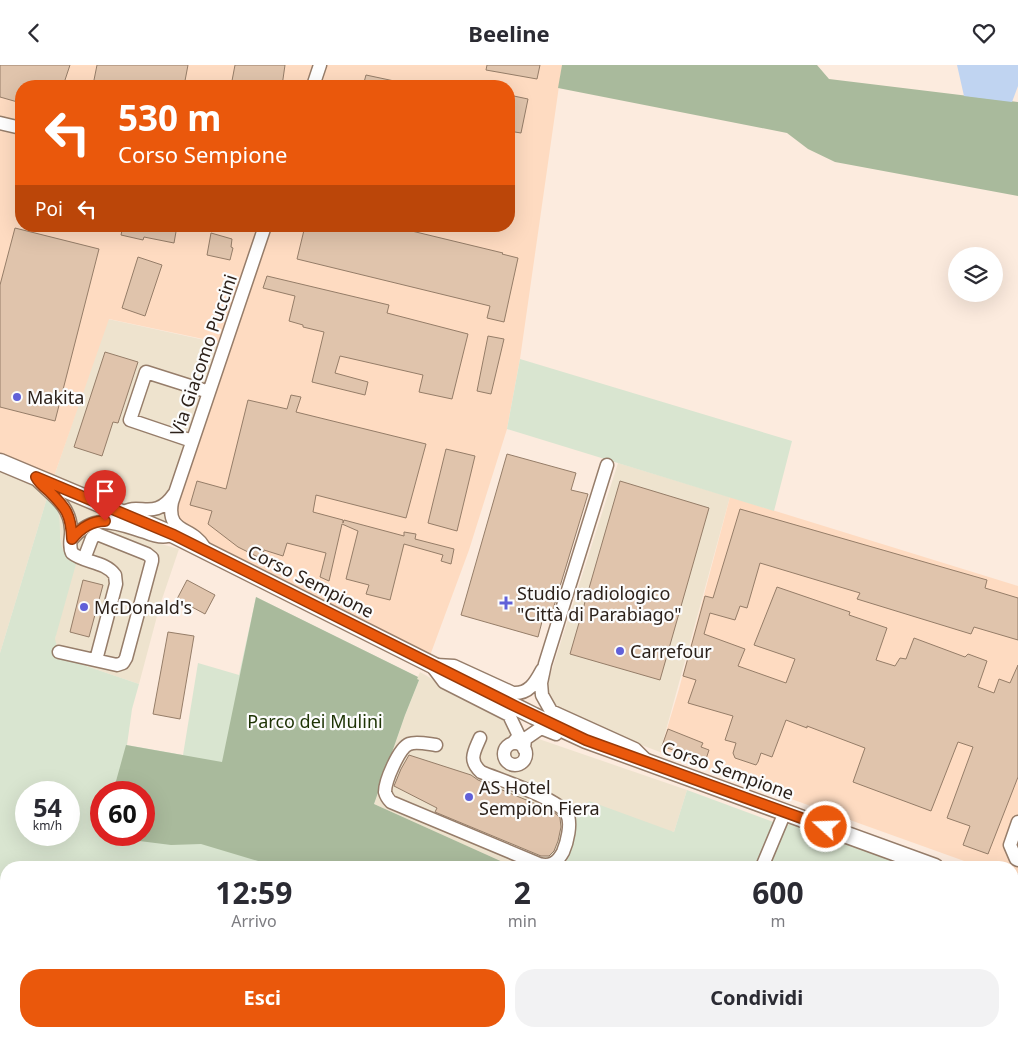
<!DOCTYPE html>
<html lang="it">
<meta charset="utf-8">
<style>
:root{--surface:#fff;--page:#f2f2f3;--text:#2b2b33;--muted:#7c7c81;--accent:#ea580c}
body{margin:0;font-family:"Noto Sans",sans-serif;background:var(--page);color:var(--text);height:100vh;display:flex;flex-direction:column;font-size:19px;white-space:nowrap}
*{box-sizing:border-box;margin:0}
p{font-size:16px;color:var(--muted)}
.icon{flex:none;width:28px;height:28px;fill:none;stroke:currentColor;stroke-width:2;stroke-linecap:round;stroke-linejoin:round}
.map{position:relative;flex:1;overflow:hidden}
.side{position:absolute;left:0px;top:796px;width:1019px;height:176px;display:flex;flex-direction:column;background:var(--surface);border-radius:20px 20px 0 0;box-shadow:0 5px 20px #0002}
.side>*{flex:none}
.top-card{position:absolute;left:15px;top:15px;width:500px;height:152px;border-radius:20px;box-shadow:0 5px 20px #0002;background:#ea580c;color:#fff;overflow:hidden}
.tools{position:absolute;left:948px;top:182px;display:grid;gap:10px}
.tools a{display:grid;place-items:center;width:55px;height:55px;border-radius:50%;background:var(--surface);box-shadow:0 5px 20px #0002;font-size:25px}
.speed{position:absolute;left:15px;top:716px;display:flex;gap:10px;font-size:25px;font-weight:700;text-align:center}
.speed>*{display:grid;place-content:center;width:65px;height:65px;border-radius:50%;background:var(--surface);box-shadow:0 5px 20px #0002;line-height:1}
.speed small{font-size:12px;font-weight:400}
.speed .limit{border:8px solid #d22;background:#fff;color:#111}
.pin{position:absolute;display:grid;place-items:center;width:42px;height:42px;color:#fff;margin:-51px -21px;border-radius:50% 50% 50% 0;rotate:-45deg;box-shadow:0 0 5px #0007}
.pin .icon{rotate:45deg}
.me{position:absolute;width:55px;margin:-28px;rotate:290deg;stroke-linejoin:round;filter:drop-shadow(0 0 4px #0008)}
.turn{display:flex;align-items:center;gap:18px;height:105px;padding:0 20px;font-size:22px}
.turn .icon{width:65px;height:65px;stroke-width:2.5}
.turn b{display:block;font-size:35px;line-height:42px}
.then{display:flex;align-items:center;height:48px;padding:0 20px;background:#0003;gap:10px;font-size:19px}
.eta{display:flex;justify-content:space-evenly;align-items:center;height:85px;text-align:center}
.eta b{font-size:30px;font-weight:700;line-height:35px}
.primary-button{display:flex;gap:10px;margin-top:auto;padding:10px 20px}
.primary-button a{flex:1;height:58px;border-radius:20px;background:var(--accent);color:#fff;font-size:20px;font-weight:700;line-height:58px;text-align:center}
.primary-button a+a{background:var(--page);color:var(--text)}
header{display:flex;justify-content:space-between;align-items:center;height:65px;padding:0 20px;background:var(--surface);font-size:22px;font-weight:700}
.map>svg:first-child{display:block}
.commercial{fill:#eee3ce}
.built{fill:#fedbc1;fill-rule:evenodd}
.green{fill:#d9e5d0;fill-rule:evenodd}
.forest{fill:#a9ba9c}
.water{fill:#c0d4f1}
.building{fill:#e0c4ac;stroke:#957d68}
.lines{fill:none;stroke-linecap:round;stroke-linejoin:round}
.minor-casing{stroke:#967d6a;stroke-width:15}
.major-casing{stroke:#967d6a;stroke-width:19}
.minor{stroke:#fff;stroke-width:12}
.major{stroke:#fff;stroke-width:16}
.route-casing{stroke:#983908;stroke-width:12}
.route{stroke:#ea580c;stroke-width:9}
.poi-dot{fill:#6160d8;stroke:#fcfcfc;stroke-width:2}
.labels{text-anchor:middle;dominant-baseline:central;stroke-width:4.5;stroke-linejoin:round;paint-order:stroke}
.street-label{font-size:18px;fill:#2c211a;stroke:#fcfcfc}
.poi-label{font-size:18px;fill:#2c211a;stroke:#fcfcfc;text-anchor:start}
.park-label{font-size:18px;fill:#1d3304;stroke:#fcfcfc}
</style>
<header><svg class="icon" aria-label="back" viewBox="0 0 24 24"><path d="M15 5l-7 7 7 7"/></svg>Beeline<svg class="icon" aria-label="heart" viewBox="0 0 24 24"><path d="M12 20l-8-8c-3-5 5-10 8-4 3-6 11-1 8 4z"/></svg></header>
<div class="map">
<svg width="1018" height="972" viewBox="0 0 1018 972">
<rect width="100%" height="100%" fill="#fcebde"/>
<!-- commercial -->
<path class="commercial" d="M108,254L223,279L162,463L52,417Z
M618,398L730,432L660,687L540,642Z
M0,403L109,450L154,477L179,484L160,540L139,619L54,590L55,574L70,496L63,489L61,483L59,451L56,442L47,433L0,588Z
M420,607L533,672L687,725L674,767L580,745L565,802H514L374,739L405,650L419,615L417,614Z
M1012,848L1018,850V963L1012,960Z
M945,966H998L996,972H957Z"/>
<!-- built -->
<path class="built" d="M0,0H562L520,294L507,364L469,485L428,596L162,463L222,278L109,254L52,417L0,389ZM21,21H509V161H21Z
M730,432L1018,521V816L1013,814L1012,802H981L660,687L679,624Z"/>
<!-- green -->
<path class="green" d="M520,294L792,376L774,446L507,364Z
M47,433C73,449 46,482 76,499L55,574L57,582L54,590L139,619L132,644L127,680L183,690L198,598L239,610L256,532L418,612L417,614L419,615L405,650L374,739L471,802H6V966H439L436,972H0V588ZM26,728H69V770H26ZM101,728H144V770H101Z
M687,725L776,758L758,802H565L577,751L580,745L585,746L589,736L674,767Z
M790,759L799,761L910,802H766L785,760Z
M736,966H945L957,972H734Z"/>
<!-- forest -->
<path class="forest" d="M562,0H817L829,14L1018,37V131L835,97L808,84L787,68L558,23Z
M256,532L418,612L417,614L419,615L405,650L374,739L514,802H278L201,779L171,780L100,771L101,768V770H144V728L113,727L126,680L222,697Z
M300,966H407L405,972H302Z
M496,966H723L721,972H510Z"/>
<!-- water -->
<path class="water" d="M957,0H1018V21L1012,37L964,31Z
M6,871V966H221L219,972H0V882Z"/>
<!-- building -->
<path class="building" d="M0,0H70L63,21H21V38L0,32Z
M97,0H188L184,21H102L93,20Z
M235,0H285L282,21H231Z
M487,0H540L537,14L486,5Z
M366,10L399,17V21H363Z
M509,30L528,34L521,68L509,66Z
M123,161H177L174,178L144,172L143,175L121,170Z
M305,161H391L503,188L502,189L518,193L504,257L487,253L490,241L297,194Z
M15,163L99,184L55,356L0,342V220Z
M211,168L232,174L231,182L233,183L230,195L207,190Z
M138,192L162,200L145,251L122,243Z
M267,211L389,240L387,248L468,269L452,334L419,327L423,310L340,291L335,308L368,317L365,330L312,317L324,267L303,262V260L289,256L295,231L263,223Z
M488,271L504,274L491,329L477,326Z
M105,287L138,297L118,358L113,357L102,391L74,382Z
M291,330L301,332L296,347L426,379L406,453L316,430L313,447L343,455V458L344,455L404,471V467L416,469L415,474L454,484L451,499L441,496L443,490L404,479L390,535L366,529L369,520L346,514L358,466L342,459L329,516L320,512L326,488L287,478L283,491L264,485L262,494L238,482L208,459L212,446L190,440L197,416L226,424L248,335L287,344Z
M446,384L475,391L457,466L428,458Z
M507,389L576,408L571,425L588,429L551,551L544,549L538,572L461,550Z
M620,416L709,443L660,615L570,589Z
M740,444L987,515L985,523L1018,533V575L974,562L971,569L857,534L860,528L760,498L747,543L740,541L735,555L710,548L704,569L745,584L738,601L786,618L795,594L754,580L777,522L850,547L849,550L887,563L876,595L895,601L900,593L906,594L914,573L965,592L968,589L987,596L978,622L994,628L999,614L1010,618L1018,600V712L988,789L963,780L970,761L947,753L973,682L958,677L931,746L853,717L865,683L807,661V663L786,655L772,692L761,688L758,697L756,700L735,693L733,688L736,678L725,675L733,651L688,638L696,615L683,611L705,531L713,533Z
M83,515L103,520L89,572L70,567Z
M187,515L215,530L205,549L177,534Z
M168,567L194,571L180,654L153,649Z
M668,664L703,678L701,682L709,685L705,697L662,681Z
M409,690L471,710L478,715L548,744L556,749L560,753L561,762L558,776L554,786L549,791H541L435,747L437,743L394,721L401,704Z"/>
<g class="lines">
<!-- minor casing -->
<g class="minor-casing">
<path id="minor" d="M313,21L320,0
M0,58L21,63
M192,376L130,355L146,307L209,327
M607,400L545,599L541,618L542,630L551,646L635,684L647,696
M38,416C53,431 70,441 71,464C72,472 68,480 72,488C84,498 105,496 115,510L116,519L96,595
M123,448C138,436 155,457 174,429
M72,474C95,447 115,458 145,467C152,470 160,473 168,471
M204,482C192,461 166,469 172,437L265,161
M59,587L117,600L123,598L126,593L152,496V493L147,489L97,469L92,473L84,494
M436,600L454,601L513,628C529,629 535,618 542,605
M432,601L444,617L509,650L519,671L513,678
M504 689a11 11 0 1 1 22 0a11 11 0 1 1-22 0Z
M436,680C428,679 416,676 409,679C399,683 385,716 385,727C386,731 388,734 391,737L539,799C550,802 557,798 563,787C567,778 572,758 567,749C557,733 500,715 481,707C468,695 474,687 480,673
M524,684L525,674L541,663L556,669
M1018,757L1010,780L1016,794L1018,795
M762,802L785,747
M1012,817H1018
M729,972L731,966"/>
</g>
<!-- major casing -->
<g class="major-casing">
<path id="major" d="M0,397L174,470L534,651L586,675L935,802
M1012,831L1018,833"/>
</g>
<!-- minor -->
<use href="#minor" class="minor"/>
<!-- major -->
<use href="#major" class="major"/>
</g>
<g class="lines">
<!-- route casing -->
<g class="route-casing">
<path id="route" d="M105,456C91,456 80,464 72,474C71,449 66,443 49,426C44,422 39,418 36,412L174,470L517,642L586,675L826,762"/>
</g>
<!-- route -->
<use href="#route" class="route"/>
</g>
<!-- markers -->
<g class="poi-dot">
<circle cx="17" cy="332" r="5"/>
<path d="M503.5 530.5h5v5h5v5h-5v5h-5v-5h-5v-5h5z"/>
<circle cx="84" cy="542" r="5"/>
<circle cx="620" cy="586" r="5"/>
<circle cx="469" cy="732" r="5"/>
</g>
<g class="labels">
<!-- street labels -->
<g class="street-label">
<text transform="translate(203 290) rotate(-71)">Via Giacomo Puccini</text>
<text transform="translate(311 516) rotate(27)">Corso Sempione</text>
<text transform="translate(728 705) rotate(20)">Corso Sempione</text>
</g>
<!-- poi labels -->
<g class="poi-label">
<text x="27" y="332">Makita</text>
<text x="517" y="528">Studio radiologico<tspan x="517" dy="21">"Città di Parabiago"</tspan></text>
<text x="94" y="542">McDonald's</text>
<text x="630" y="586">Carrefour</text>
<text x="479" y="722">AS Hotel<tspan x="479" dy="21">Sempion Fiera</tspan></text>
</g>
<!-- park labels -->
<g class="park-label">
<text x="315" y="656">Parco dei Mulini</text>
</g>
</g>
</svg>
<div class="tools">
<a><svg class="icon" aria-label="layers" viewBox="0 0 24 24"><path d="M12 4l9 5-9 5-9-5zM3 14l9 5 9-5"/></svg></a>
</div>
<div class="speed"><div>54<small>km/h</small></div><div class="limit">60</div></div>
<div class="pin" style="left:105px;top:456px;background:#d93025"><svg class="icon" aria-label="arrive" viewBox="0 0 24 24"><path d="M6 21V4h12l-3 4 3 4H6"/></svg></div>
<svg class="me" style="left:826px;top:762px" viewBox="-20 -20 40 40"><circle r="17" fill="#ea580c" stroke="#fff" stroke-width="3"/><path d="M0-11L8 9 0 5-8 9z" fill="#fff"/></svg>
<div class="top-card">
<div class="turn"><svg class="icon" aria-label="left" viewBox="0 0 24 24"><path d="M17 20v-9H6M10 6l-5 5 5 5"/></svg><div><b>530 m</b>Corso Sempione</div></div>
<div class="then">Poi<svg class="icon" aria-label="left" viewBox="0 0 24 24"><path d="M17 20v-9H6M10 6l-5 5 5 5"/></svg></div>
</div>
<section class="side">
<div class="eta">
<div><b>12:59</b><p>Arrivo</p></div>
<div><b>2</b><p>min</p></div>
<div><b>600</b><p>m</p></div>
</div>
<div class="primary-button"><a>Esci</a><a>Condividi</a></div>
</section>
</div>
